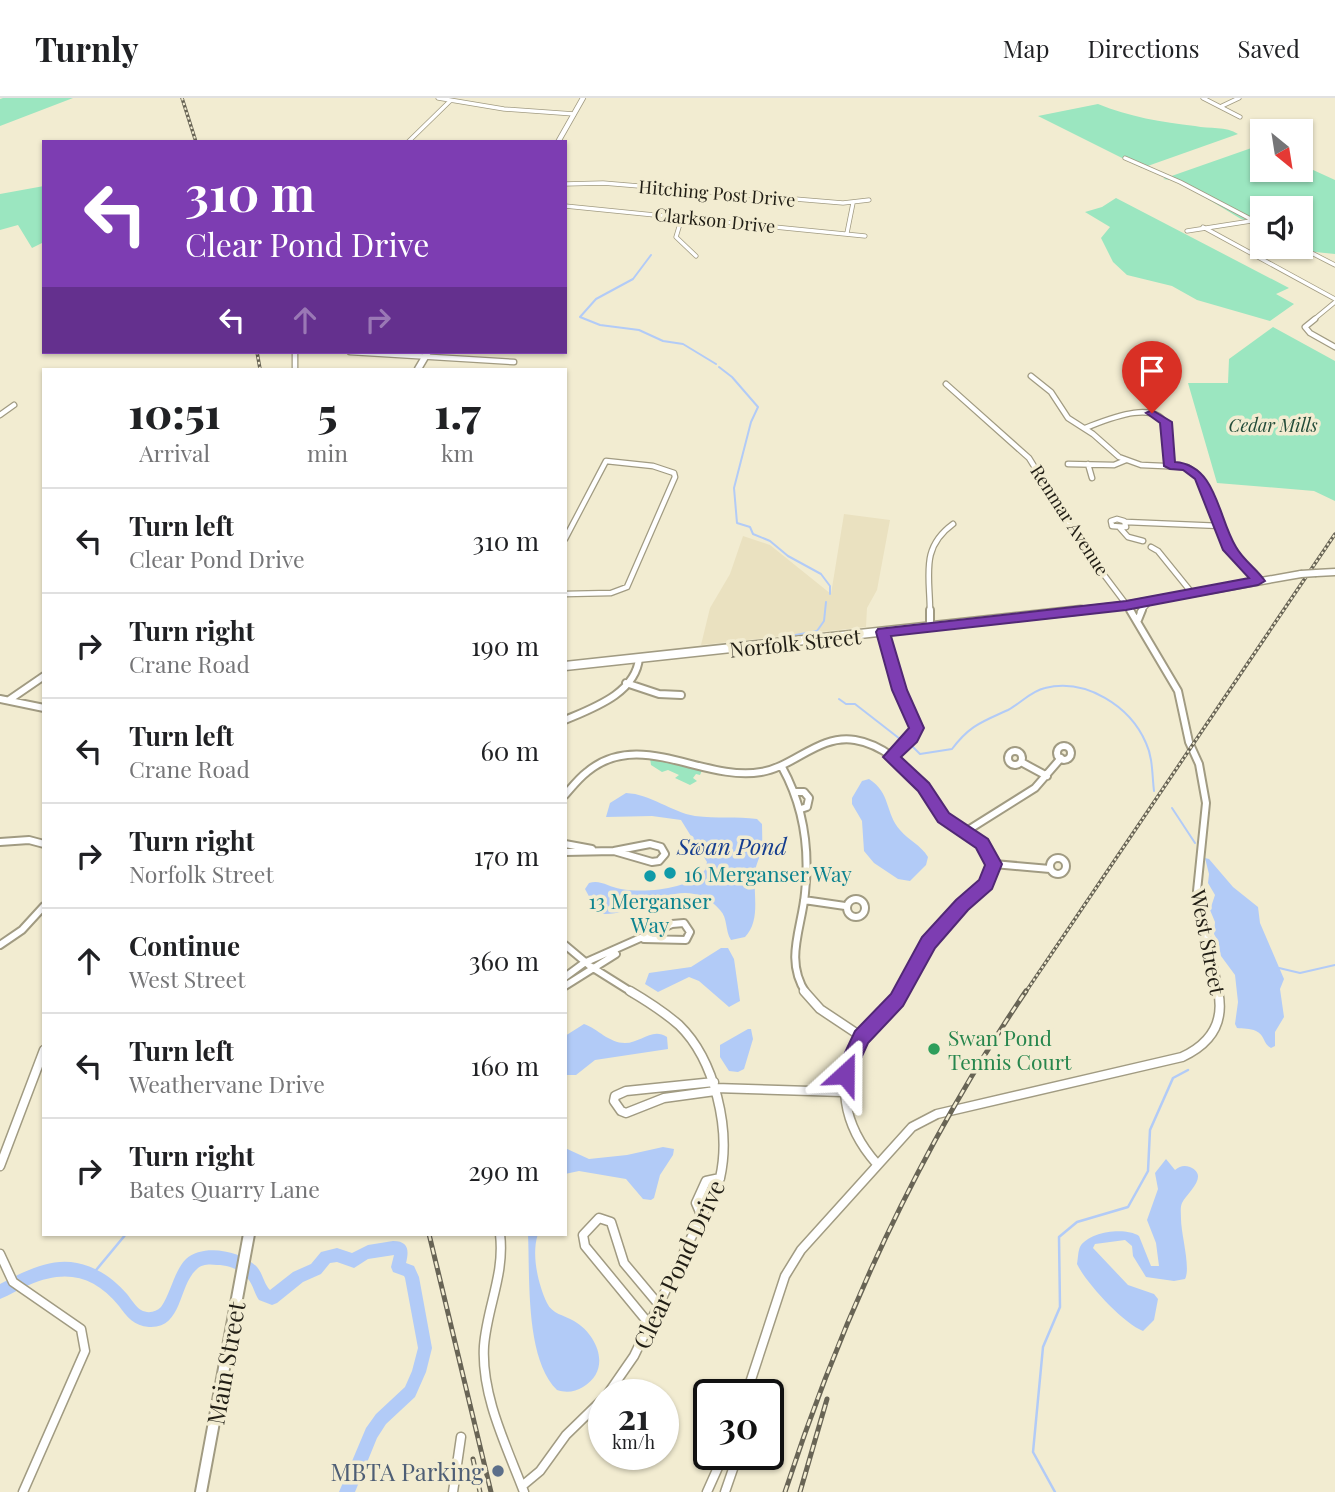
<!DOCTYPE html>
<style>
:root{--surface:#fff;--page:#f6f6f6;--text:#202124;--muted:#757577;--line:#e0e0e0}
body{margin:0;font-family:"Playfair Display",serif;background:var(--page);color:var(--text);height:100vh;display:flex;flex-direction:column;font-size:26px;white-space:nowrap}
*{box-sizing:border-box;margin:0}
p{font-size:23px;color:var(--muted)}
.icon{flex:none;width:38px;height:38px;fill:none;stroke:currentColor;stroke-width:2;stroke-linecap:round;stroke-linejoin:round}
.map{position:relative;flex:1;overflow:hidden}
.sheet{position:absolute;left:42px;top:270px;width:525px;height:868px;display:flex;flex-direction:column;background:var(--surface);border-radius:0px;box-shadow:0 2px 5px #0004}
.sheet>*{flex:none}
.guide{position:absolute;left:42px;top:42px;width:525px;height:214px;border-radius:0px;box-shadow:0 2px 5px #0004;background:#7d3db2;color:#fff;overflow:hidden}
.needle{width:46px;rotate:150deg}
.controls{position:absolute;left:1250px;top:21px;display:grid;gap:14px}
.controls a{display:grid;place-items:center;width:63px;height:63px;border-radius:0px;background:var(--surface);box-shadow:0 2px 5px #0004;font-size:35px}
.speed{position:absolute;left:588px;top:1281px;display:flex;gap:14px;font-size:35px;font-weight:700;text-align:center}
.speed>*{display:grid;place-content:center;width:91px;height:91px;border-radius:50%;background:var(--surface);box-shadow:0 2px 5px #0004;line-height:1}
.speed small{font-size:18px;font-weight:400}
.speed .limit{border:4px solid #111;border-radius:10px;background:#fff;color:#111}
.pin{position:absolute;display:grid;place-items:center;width:60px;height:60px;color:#fff;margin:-72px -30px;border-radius:50% 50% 50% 0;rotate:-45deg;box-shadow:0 0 7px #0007}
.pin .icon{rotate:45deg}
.me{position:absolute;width:77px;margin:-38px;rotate:24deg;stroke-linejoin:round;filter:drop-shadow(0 0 5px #0008)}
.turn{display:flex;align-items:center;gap:24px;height:147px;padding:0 28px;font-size:32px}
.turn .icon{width:91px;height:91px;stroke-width:2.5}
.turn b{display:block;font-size:49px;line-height:60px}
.lanes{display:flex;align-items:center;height:66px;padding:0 28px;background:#0003;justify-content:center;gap:35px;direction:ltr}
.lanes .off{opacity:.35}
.eta{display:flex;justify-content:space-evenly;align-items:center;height:119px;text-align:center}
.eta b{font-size:42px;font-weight:800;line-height:49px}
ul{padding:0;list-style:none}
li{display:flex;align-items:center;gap:21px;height:105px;padding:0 28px;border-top:2px solid var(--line)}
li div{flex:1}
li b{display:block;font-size:26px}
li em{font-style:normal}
header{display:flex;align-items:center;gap:42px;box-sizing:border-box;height:98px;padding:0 35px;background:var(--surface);border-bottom:2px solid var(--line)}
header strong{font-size:33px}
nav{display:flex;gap:38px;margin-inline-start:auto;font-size:24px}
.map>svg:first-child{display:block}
.built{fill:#eae1c0}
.green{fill:#9be6c0}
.water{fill:#b2cbf7}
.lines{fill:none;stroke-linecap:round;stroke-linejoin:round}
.stream-far1{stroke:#b2cbf7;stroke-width:2}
.stream{stroke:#b2cbf7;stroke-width:2.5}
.river{fill:#b2cbf7;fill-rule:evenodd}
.minor-far3-casing{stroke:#a19b82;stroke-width:5}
.minor-far2-casing{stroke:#a19b82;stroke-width:7}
.minor-far1-casing{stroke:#a19b82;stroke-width:10}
.minor-casing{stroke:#a19b82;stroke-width:11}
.major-far3-casing{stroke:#a19b82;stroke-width:6}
.major-far2-casing{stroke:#a19b82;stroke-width:9}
.major-far1-casing{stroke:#a19b82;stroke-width:11}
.major-casing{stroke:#a19b82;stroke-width:14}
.minor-far3{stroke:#fff;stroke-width:3.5}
.minor-far2{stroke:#fff;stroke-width:4.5}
.minor-far1{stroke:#fff;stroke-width:6}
.minor{stroke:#fff;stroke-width:8}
.major-far3{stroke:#fff;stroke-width:4.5}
.major-far2{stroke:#fff;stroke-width:6}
.major-far1{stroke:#fff;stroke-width:8}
.major{stroke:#fff;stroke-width:10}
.rail-far1-casing{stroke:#686455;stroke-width:3.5}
.rail-casing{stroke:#686455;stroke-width:5}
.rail-far1{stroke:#f2ecd1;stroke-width:2;stroke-dasharray:2.5;stroke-linecap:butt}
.rail{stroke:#f2ecd1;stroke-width:2.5;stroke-dasharray:7;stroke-linecap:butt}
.major-bridge-casing{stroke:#a19b82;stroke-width:9;stroke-linecap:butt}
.major-bridge{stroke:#fff;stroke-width:6}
.route{fill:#7d3db2;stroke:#512874;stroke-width:2}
.culture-dot{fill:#0f9aa8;stroke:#f2ecd1;stroke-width:2.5}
.leisure-dot{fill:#2e9e5b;stroke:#f2ecd1;stroke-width:2.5}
.service-dot{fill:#5c6f8a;stroke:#f2ecd1;stroke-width:2.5}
.labels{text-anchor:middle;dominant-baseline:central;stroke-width:7;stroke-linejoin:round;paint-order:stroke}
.far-street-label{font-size:18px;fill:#211e15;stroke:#f2ecd1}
.far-park-label{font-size:18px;font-style:italic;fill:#224b38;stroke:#f2ecd1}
.street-label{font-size:21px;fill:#211e15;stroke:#f2ecd1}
.culture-label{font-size:21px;fill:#0d838f;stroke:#f2ecd1;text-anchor:start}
.leisure-label{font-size:21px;fill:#27864d;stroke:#f2ecd1;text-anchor:start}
.water-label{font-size:23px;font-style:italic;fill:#153d8f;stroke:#f2ecd1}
.near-street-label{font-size:24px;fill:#211e15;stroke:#f2ecd1}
.near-service-label{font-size:24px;fill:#4e5e75;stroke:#f2ecd1;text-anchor:end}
</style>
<header>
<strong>Turnly</strong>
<nav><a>Map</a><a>Directions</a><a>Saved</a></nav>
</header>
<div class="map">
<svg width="1335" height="1394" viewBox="0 0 1335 1394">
<rect width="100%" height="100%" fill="#f2ecd1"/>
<!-- built -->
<path class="built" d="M844,416L890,422L877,492L867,510L866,529L701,547L710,510L730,476L743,438L770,447L831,496Z"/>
<!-- green -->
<path class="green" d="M3,0H73L0,28V1Z
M1098,6C1129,19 1162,24 1195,28C1210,31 1226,28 1238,36L1142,70L1038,18Z
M1260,47L1262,72H1300V66L1335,82V156L1305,153L1297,149H1300V110H1262V127L1241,121L1178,83L1163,81Z
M44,88V144L32,150L18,127L0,132V96Z
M1116,100L1289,190L1276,196L1294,206L1270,223L1197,202L1172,188L1127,177L1113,164L1101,140L1110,129L1085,114L1102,109Z
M1273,229L1335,263V403L1314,393L1217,385L1188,285H1228L1229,261Z
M650,660L703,670L700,677L696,676L693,680L697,683L690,687L675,680L679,677L668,672L662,674L651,667Z"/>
<!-- water -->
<path class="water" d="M869,681C891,695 885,715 900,732C908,742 921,747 928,759L926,767L910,783L898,781L874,765L864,753L862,723L852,706V700L862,683Z
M626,695C651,696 671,714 695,718C716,721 737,718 757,721L762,726C762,735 763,745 761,754C759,762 755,768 755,776C753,797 761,822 745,839L731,842C725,833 728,820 720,812C683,768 631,824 598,815L585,791L589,785C600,781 609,789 621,791C645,795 688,792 705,772L707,764L681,722L652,718L606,719L610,705Z
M1205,760L1209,761L1233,789L1258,809L1260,825L1284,881L1280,891L1284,919L1275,934V948L1271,950C1263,946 1265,937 1256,933C1250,930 1243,931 1237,930L1235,926L1238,904L1235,877L1221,858L1218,843L1214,836L1215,824L1210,812L1215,797L1208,785L1209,776Z
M721,850H728L734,861L740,903L729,909L699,883L689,879L658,894L645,886L649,875L691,869Z
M584,926C598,931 609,945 625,945C641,945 652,929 667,939L668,951L595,962L576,977H567L565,938Z
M748,931H751L753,941L744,971L738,974L729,973L720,959V947Z
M663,1049L674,1051L673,1057L660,1077L654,1100L651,1102L643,1101L626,1081L579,1073L565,1076V1050L589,1061L627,1057Z
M1166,1061L1175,1072C1180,1068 1184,1067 1190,1069C1210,1078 1187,1095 1182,1105C1180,1109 1181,1116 1181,1121C1181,1136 1191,1170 1185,1181L1174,1183L1146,1179L1133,1158L1132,1148L1125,1142L1095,1146L1093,1150L1128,1187L1154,1196L1158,1201L1154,1222L1143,1233C1123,1225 1086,1185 1077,1166C1078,1161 1078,1153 1080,1149C1089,1133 1126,1129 1139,1138L1151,1168H1159L1156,1145L1147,1122L1158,1091L1155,1075Z
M528,1136H538C531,1156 538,1186 547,1205C552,1216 564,1217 574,1223C598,1237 612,1272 583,1289C575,1294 566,1295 557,1292C525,1261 530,1179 528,1136Z"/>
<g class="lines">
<!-- stream-far1 -->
<path class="stream-far1" d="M651,157L633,181L596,201L580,219L600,227L639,232L663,243L683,246L716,266
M719,269L732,279L758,309L751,324L734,390L737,425L750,429L753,436L770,443L788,458L821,476L830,488V496
M790,538L817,533L824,523L826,504
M839,601L846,606H855L900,641
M913,649L920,656L952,651C970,627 982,624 1008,612C1021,605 1031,593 1045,590C1086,580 1130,608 1146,645C1153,660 1152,677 1154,693
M1172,710L1195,745
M1279,870L1300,875L1335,867"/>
<!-- stream -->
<path class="stream" d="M92,1177L126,1136
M1055,1394L1033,1354L1043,1249L1060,1209L1059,1139L1077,1124L1128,1109L1148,1073L1150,1032L1173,980L1188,972"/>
<!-- river -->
<path class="river" d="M393,1143C409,1143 409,1153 406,1165L414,1168L419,1179L432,1250L426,1274L415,1299L386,1326L377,1340L355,1394H339L366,1330L376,1316L405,1289L412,1273L418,1250L405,1180L404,1178L393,1174L391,1169L394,1157L368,1161L354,1170L337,1164L330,1165L321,1176L303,1184L277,1205L272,1207L259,1202C254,1195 253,1185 246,1179C239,1171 228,1167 217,1167C210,1166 202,1166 197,1171C178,1187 183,1231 149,1229C134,1228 127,1219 119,1208C94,1177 65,1171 29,1187C19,1191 10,1197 0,1201V1186C23,1174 51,1159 77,1165C97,1169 114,1181 127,1196C131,1201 136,1209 141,1212C148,1216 156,1214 161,1209C171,1195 174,1173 186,1161C204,1145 241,1153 257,1169C263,1176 264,1186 270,1192L293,1174L311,1166L321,1154L337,1150L352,1155L368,1147Z"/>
<!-- minor-far3 casing -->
<g class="minor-far3-casing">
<path id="minor-far3" d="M438,0L504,11L574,16
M1203,0L1240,19
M1222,8L1239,0
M408,44L450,3
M1125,60L1180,84L1262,127
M565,86L603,85L843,105L869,102
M565,108L865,138
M682,119L676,139L696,158
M1203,129L1335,201
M1187,133L1251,123
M847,135L853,105
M1300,149L1335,167
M1312,223L1335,204"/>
</g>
<!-- minor-far2 casing -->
<g class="minor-far2-casing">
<path id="minor-far2" d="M1315,221L1305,229L1310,235L1335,249
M295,254V271
M350,254L514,264
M1031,278L1051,294L1068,320L1093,336L1119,359L1141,367L1187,369L1196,375L1230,451L1258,483
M946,286L1029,360L1089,457L1132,514
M0,317L14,307
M1085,330C1104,323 1157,299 1167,329C1170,340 1169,356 1170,368
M1068,366L1114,367L1126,362
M1088,366L1092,380
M1117,421L1124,423L1126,429L1112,428L1111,423Z
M1126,424L1221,428
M1120,430L1128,439L1143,443
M565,441L606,363L653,368L674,375L675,379L627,489L611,495L565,496
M1151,449L1158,453L1192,495
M930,514C930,477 920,450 953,426
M1140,514L1150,503"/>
</g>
<!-- minor-far1 casing -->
<g class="minor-far1-casing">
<path id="minor-far1" d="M930,512V529
M1130,512L1178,593L1189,644L1199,666L1206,705L1197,793L1219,895
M1138,522L1142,512
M883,534L900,591L917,630L911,640L891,659
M626,585L659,596L681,597
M0,601L44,610
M9,602L44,578
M565,622C593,610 636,595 639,560
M1057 655a7 7 0 1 1 14 0a7 7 0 1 1-14 0Z
M1008 660a7 7 0 1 1 14 0a7 7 0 1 1-14 0Z
M1023,665L1047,678
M782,669C804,709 810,750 805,795C802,830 784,862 806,895
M795,694H804L809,700L807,709L801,711
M565,697C572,689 579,680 587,674C639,630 703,684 761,674C794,669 819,636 855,642C881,646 908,668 923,689C931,699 936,711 945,720C962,736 983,743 994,766L980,792L936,835L901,895
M965,734L1035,690L1061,660
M0,744L29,742L44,746
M565,746L592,751
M650,746L661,749L665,756L659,763L652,764L614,753Z
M565,754L614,753
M1050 768a8 8 0 1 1 16 0a8 8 0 1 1-16 0Z
M994,766L1050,771
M847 810a9 9 0 1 1 18 0a9 9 0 1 1-18 0Z
M804,802L845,808
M0,847L22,832L44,808
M565,847L590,868L633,895
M565,879L584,865L672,826L684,825L690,834L686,842L644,841
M565,888L616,856"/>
</g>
<!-- minor casing -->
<g class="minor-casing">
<path id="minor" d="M804,893L820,911L862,939
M714,984L626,993L615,998L614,1003L621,1013L626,1015L664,1000L715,993
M715,990L843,994
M877,1066C844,1029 832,980 863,938C875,922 891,910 902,893
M0,1068L44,952
M702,1119L696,1105L706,1083L720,1080
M500,1136C505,1176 487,1209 484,1248C481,1298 507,1349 524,1394
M0,1156L13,1184L81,1231L85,1253L23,1394
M650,1227L585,1148L583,1137L599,1120L611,1124L624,1165L660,1208
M607,1297L634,1258L720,1080C731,1032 715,962 679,927C664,914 647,903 630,893
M746,1297L785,1178L801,1152L912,1029L937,1016L1182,959C1210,946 1225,925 1218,893
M522,1388L540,1373L566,1337L604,1300
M453,1394L461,1339
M707,1394L724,1356
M725,1394L734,1368L733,1356"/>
</g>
<!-- major-far3 casing -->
<g class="major-far3-casing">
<path id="major-far3" d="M558,44L583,0"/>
</g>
<!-- major-far2 casing -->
<g class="major-far2-casing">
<path id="major-far2" d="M418,271L428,254
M1316,475L1335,474
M1065,514L1126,507L1301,476"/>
</g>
<!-- major-far1 casing -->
<g class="major-far1-casing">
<path id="major-far1" d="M565,568L1081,512"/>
</g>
<!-- major casing -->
<g class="major-casing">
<path id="major" d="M201,1394L249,1136"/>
</g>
<!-- minor-far3 -->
<use href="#minor-far3" class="minor-far3"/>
<!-- minor-far2 -->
<use href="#minor-far2" class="minor-far2"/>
<!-- minor-far1 -->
<use href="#minor-far1" class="minor-far1"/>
<!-- minor -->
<use href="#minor" class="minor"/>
<!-- major-far3 -->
<use href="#major-far3" class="major-far3"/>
<!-- major-far2 -->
<use href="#major-far2" class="major-far2"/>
<!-- major-far1 -->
<use href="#major-far1" class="major-far1"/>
<!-- major -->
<use href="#major" class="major"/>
<!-- rail-far1 casing -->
<g class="rail-far1-casing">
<path id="rail-far1" d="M182,0L196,44
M257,254L260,271
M1025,895L1335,436"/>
</g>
<!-- rail casing -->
<g class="rail-casing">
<path id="rail" d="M429,1136L491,1394
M473,1361L480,1394
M785,1394C843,1216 921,1048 1026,893
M800,1394L827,1301"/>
</g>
<!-- rail-far1 -->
<use href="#rail-far1" class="rail-far1"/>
<!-- rail -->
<use href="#rail" class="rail"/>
<!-- major-bridge casing -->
<g class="major-bridge-casing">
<path id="major-bridge" d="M1301,476L1316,475"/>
</g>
<!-- major-bridge -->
<use href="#major-bridge" class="major-bridge"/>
</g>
<!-- route -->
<path class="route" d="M1152,312L1172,324L1175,364C1217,367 1218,420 1236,449C1243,462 1257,471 1265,483L1258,487L1126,512L891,538L907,592L924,630L917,644L901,659L929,685L949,715L988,741L1002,766L992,791L968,812L935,850L903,908L868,945L851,982L845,985L838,982L835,976L855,933L891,896L922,839L956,802L979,782L985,767L976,750L938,724L918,693L883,659L909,630L892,592L876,534L878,531L1126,503L1249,480L1223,452L1195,381L1183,372L1170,371L1164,368L1160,325L1146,315Z"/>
<!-- markers -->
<g class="culture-dot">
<circle cx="670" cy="775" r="7"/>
<circle cx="650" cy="778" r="7"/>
</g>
<circle class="leisure-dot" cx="934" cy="951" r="7"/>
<circle class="service-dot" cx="498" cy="1373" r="7"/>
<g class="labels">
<!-- far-street labels -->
<g class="far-street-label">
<text transform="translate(717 95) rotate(5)">Hitching Post Drive</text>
<text transform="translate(715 122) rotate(6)">Clarkson Drive</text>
<text transform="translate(1070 422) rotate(57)">Renmar Avenue</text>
</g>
<!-- far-park labels -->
<g class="far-park-label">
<text x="1273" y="327">Cedar Mills</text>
</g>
<!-- street labels -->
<g class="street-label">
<text transform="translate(795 544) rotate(-6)">Norfolk Street</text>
<text transform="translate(1209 844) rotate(79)">West Street</text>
</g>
<!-- culture labels -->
<g class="culture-label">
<text x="684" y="775">16 Merganser Way</text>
<text x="650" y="802" text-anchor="middle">13 Merganser<tspan x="650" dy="24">Way</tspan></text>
</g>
<!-- leisure labels -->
<g class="leisure-label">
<text x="948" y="939">Swan Pond<tspan x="948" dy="24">Tennis Court</tspan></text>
</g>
<!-- water labels -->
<g class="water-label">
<text x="732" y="747">Swan Pond</text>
</g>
<!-- near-street labels -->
<g class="near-street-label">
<text transform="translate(678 1166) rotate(-65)">Clear Pond Drive</text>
<text transform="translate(225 1265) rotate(-80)">Main Street</text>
</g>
<!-- near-service labels -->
<g class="near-service-label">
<text x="484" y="1373">MBTA Parking</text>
</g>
</g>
</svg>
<div class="controls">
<a><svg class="needle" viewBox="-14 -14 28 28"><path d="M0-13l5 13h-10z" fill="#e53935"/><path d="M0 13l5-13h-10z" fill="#757577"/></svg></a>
<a><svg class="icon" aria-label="sound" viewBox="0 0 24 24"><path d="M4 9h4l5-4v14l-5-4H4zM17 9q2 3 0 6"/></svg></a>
</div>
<div class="speed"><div>21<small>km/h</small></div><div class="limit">30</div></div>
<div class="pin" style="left:1152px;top:315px;background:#d93025"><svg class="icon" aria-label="arrive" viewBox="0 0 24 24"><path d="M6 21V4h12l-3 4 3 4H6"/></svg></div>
<svg class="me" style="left:845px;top:976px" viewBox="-20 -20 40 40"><path d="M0-17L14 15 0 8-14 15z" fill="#7d3db2" stroke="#fff" stroke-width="4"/></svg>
<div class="guide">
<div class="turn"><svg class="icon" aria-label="left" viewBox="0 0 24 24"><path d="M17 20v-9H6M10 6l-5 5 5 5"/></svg><div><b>310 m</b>Clear Pond Drive</div></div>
<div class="lanes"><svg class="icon" aria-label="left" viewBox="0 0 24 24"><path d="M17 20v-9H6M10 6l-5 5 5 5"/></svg><svg class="icon off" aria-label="ahead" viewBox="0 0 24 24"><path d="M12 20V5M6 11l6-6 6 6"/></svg><svg class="icon off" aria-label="right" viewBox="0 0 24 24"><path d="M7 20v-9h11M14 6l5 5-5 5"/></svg></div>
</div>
<section class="sheet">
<div class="eta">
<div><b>10:51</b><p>Arrival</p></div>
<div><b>5</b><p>min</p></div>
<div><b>1.7</b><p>km</p></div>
</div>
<ul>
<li><svg class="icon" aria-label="left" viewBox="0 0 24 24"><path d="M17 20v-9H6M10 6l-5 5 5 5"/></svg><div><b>Turn left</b><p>Clear Pond Drive</p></div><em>310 m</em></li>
<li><svg class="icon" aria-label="right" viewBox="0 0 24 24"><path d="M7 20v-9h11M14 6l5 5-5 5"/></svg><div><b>Turn right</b><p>Crane Road</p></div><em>190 m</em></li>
<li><svg class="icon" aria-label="left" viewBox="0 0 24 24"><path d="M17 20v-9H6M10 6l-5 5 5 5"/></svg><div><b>Turn left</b><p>Crane Road</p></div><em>60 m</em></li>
<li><svg class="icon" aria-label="right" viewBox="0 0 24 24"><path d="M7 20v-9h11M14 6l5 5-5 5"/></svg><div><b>Turn right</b><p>Norfolk Street</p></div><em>170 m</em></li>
<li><svg class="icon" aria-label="ahead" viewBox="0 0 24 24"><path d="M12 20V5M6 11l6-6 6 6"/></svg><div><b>Continue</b><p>West Street</p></div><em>360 m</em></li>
<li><svg class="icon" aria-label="left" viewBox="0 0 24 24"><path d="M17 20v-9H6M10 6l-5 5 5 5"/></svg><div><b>Turn left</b><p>Weathervane Drive</p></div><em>160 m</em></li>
<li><svg class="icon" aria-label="right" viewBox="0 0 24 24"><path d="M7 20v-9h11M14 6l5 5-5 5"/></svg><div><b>Turn right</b><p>Bates Quarry Lane</p></div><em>290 m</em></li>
</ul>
</section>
</div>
